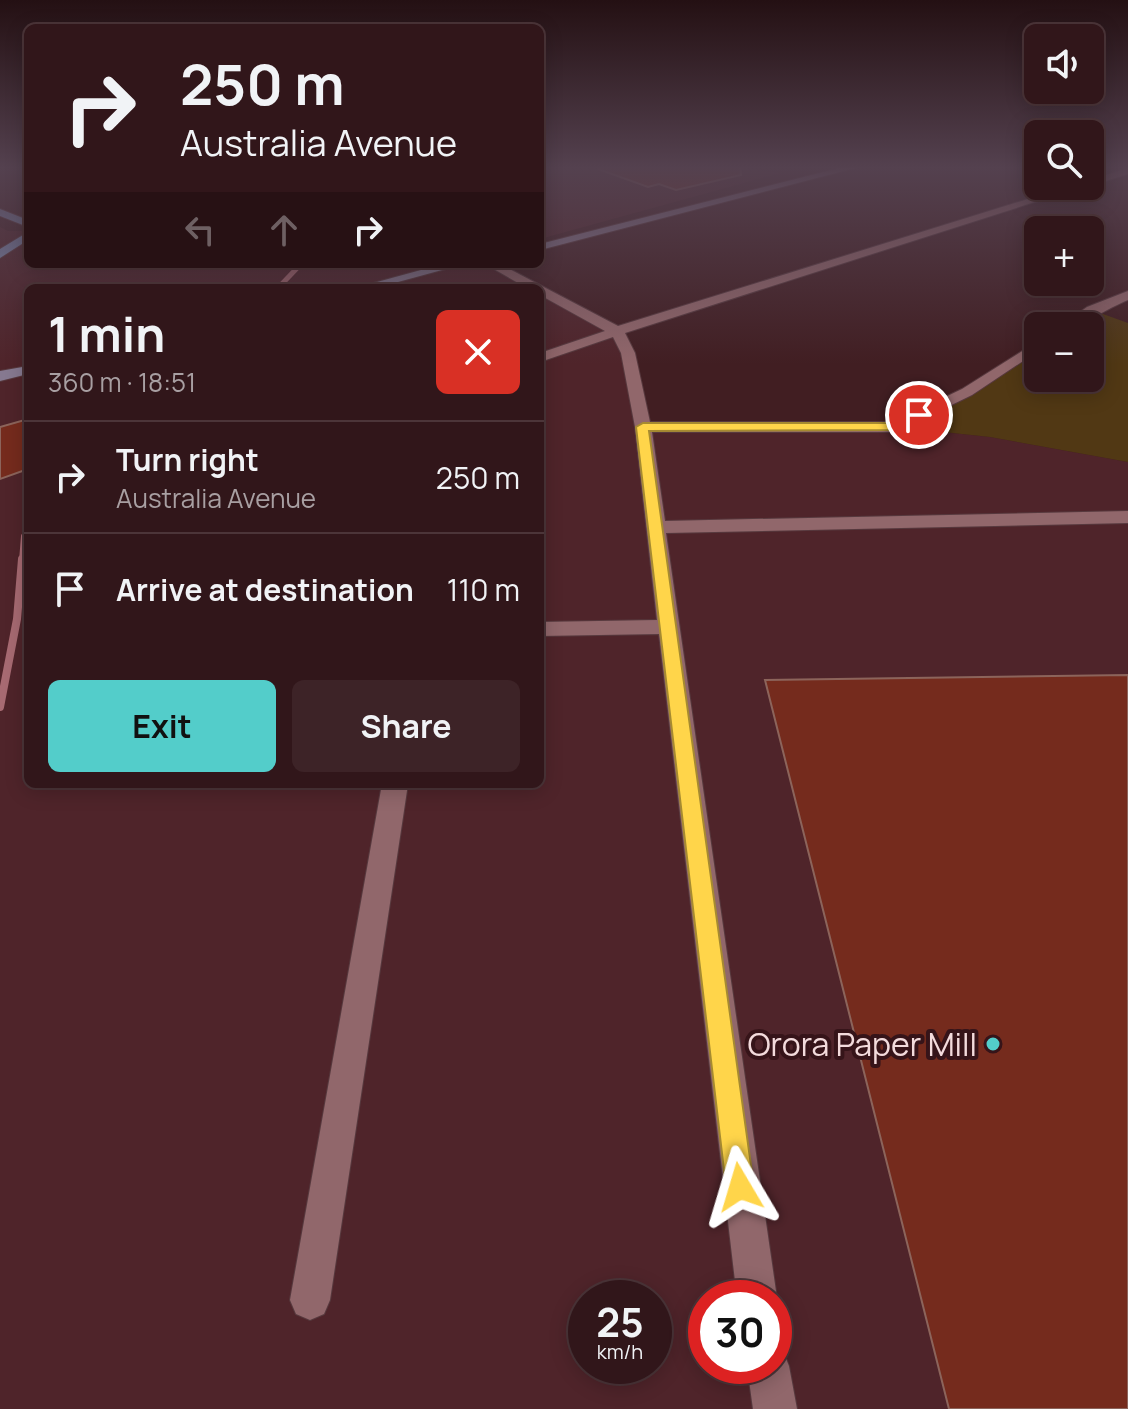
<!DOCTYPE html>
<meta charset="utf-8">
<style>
:root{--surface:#31161a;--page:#3d2327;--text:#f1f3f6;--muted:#a89fa2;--line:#4c3539;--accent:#53cdca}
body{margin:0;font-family:Manrope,sans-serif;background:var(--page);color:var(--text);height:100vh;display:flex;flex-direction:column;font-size:30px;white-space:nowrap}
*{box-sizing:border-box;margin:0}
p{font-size:26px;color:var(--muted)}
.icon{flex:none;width:44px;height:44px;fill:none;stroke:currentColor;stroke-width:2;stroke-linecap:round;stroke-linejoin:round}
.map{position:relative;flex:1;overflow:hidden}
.sheet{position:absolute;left:24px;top:284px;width:520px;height:504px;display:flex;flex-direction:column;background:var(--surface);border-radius:12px;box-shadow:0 4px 20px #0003,0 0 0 2px var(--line)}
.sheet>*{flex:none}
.banner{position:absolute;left:24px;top:24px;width:520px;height:244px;border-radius:12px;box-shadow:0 4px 20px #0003,0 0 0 2px var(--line);background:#31161a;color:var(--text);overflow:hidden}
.controls{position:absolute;left:1024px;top:24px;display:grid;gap:16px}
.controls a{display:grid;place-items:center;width:80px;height:80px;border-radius:12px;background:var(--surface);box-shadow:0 4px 20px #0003,0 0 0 2px var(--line);font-size:40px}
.speed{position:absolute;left:568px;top:1280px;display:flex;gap:16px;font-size:40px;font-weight:700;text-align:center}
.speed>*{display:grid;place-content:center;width:104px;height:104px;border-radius:50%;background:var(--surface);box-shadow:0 4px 20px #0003,0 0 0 2px var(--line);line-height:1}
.speed small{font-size:20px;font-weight:400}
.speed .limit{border:12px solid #d22;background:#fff;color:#111}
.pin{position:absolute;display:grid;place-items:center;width:68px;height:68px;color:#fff;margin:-34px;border:4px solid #fff;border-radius:50%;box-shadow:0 2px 8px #0007}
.me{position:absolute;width:88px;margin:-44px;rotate:353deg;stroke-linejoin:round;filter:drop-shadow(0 0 6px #0008)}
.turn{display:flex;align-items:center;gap:28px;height:168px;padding:0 24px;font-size:36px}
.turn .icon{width:104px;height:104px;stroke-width:2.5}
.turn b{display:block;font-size:56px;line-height:68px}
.lanes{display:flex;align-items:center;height:76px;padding:0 24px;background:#0003;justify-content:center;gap:40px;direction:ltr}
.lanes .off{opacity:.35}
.round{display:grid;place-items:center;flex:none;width:84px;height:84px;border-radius:12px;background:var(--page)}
.head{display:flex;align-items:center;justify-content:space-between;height:136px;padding:0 24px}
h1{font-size:48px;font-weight:700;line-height:60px}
.primary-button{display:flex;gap:16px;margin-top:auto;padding:16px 24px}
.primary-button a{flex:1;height:92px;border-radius:12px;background:var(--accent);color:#111;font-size:32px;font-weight:700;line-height:92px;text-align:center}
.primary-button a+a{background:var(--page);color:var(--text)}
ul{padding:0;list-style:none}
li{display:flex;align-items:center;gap:24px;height:112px;padding:0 24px;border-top:2px solid var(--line)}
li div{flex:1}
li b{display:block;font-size:30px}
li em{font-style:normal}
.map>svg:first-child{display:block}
.built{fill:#4f242a;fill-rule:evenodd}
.green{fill:#513814}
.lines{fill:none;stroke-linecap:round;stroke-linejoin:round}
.stream-far3{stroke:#a76a72;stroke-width:4}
.stream-far2{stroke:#a76a72;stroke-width:5}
.stream-far1{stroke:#a76a72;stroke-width:6}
.stream{stroke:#a76a72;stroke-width:8}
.building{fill:#752b1d;stroke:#8c645b;stroke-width:2}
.street-casing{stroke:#57393e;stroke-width:2}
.secondary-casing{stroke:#57393e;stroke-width:2}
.primary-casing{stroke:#57393e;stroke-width:2}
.street{fill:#91676b;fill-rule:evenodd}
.secondary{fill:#867990;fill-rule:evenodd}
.primary{fill:#7b8cb4;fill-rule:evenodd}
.route{fill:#ffd54a;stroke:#a68a30;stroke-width:2}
.poi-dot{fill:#53cdca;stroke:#361419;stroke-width:3}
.labels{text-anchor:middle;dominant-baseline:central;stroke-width:8;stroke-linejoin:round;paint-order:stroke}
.near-poi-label{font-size:32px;fill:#f3dbdc;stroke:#361419;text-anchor:end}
</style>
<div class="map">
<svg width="1128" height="1409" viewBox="0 0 1128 1409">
<rect width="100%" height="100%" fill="#411e22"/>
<!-- built -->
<path class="built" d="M540,166H737L780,173L540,239Z
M0,227L8,231H28V264H491L536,288H28V784H540V290L618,332L643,427H896L990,437L1128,462V1409H0ZM586,1298H654V1366H586ZM706,1298H774V1366H706Z"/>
<!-- green -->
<path class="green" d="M1092,310L1128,323V462L990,437L896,427L967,392L1038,345V378H1090V326H1067Z"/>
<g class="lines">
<!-- stream-far3 -->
<path class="stream-far3" d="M299,267L301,264"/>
<!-- stream-far2 -->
<path class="stream-far2" d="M278,288L300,265"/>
<!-- stream-far1 -->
<path class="stream-far1" d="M22,561L24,536L28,532"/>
<!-- stream -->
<path class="stream" d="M0,707L17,619L22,559"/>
</g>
<!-- building -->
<path class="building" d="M598,166H740L741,175L676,190L659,184L648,187L598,169Z
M28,419V469L0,479V427Z
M1128,675V1409H949L765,680Z"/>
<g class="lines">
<!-- street casing -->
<g class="street-casing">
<path id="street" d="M1128,168V174L1090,186V180Z
M1070,186H1085L625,333L635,353L650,422H893L962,389L1038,341V351L972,395L896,432H652L665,521L1128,511V523L666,533L777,1298L774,1306V1298H737L659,634L540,636V622L657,620L635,427L621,353L613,337L540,362V353L605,331L540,295V288H527L485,264H500L618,326Z
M1128,291V300C1106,309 1084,326 1060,326L1087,307Z
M382,784H408L330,1300L324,1314L310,1320L296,1314L290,1300Z
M774,1347L783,1351L789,1366L797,1409H753L747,1366H774Z"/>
</g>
<!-- secondary casing -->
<g class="secondary-casing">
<path id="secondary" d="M847,166H863L540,250V244Z
M443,264H464L376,288H355Z
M28,366V374L0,381V371Z"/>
</g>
<!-- primary casing -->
<g class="primary-casing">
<path id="primary" d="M0,209L28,220V227L0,216Z
M28,232V240L0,258V249Z"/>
</g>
<!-- street -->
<use href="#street" class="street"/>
<!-- secondary -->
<use href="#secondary" class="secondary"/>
<!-- primary -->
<use href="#primary" class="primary"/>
</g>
<!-- sky -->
<linearGradient id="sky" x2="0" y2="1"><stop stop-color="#241013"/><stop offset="0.46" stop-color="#54414f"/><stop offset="1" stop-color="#54414f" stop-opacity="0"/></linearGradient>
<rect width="1128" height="364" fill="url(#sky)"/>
<!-- route -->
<path class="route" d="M919,412L926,415L924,418L896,430L649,431L754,1187L750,1197L740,1201L730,1197L726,1187L636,427L643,423H894Z"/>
<!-- markers -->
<circle class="poi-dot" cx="993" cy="1044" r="8"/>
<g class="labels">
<!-- near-poi labels -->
<g class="near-poi-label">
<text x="977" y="1044">Orora Paper Mill</text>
</g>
</g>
</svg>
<div class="controls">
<a><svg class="icon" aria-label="sound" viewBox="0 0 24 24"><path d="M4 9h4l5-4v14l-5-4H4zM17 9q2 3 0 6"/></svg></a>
<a><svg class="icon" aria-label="search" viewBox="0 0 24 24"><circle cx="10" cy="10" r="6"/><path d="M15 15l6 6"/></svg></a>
<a>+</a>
<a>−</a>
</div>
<div class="speed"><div>25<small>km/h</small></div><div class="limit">30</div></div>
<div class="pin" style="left:919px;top:415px;background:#d93025"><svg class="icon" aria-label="arrive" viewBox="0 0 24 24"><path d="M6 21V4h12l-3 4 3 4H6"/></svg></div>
<svg class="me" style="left:740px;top:1187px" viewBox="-20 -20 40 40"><path d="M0-17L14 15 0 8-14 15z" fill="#ffd54a" stroke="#fff" stroke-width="4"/></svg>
<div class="banner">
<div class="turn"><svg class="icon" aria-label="right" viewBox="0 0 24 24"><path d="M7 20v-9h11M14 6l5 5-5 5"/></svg><div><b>250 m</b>Australia Avenue</div></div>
<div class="lanes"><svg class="icon off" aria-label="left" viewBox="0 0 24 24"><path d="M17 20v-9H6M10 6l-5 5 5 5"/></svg><svg class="icon off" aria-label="ahead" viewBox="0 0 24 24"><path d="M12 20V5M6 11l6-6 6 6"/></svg><svg class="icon" aria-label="right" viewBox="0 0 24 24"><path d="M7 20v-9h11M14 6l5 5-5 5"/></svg></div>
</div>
<section class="sheet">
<div class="head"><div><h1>1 min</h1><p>360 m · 18:51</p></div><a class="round" style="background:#d93025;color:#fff"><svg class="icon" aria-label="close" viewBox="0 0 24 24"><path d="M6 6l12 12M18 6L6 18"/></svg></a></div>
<ul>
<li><svg class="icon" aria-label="right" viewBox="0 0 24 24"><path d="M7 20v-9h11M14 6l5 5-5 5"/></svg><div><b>Turn right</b><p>Australia Avenue</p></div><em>250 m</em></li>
<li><svg class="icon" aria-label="arrive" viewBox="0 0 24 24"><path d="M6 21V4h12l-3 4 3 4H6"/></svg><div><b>Arrive at destination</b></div><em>110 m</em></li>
</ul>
<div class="primary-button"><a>Exit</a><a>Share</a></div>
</section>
</div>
